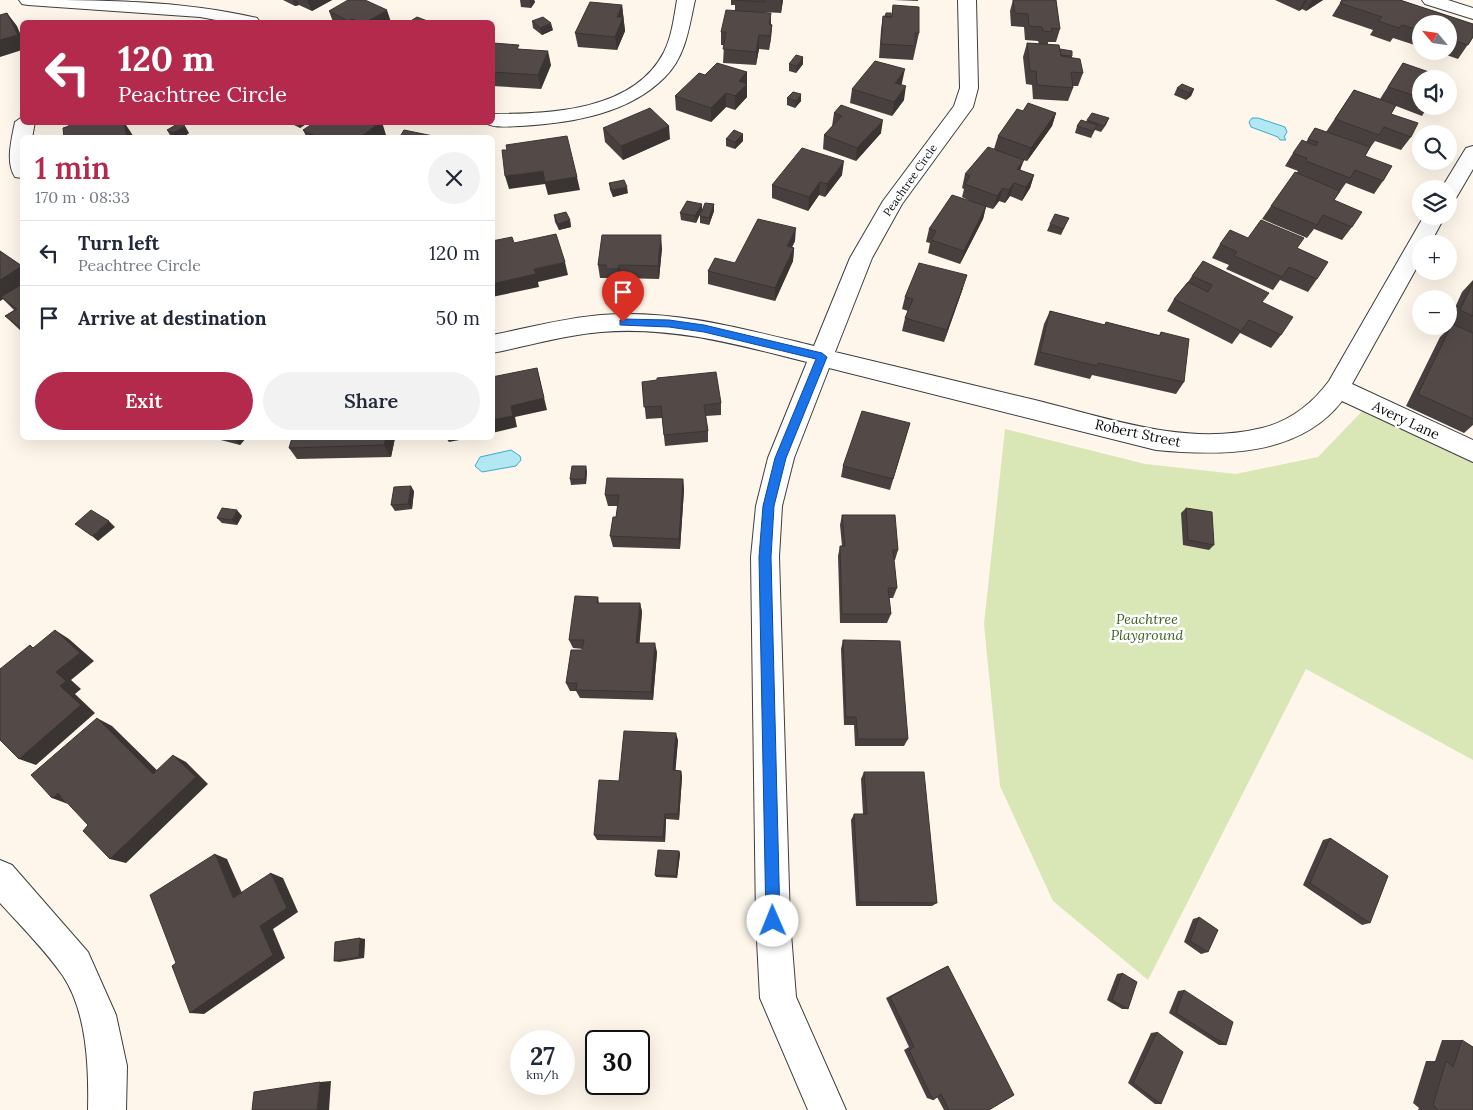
<!DOCTYPE html>
<meta charset="utf-8">
<style>
:root{--surface:#fff;--page:#f2f2f3;--text:#1f2937;--muted:#747a83;--line:#e0e1e3;--accent:#b42a4d}
body{margin:0;font-family:Lora,serif;background:var(--page);color:var(--text);height:100vh;display:flex;flex-direction:column;font-size:19px;white-space:nowrap}
*{box-sizing:border-box;margin:0}
p{font-size:16px;color:var(--muted)}
.icon{flex:none;width:28px;height:28px;fill:none;stroke:currentColor;stroke-width:2;stroke-linecap:round;stroke-linejoin:round}
.map{position:relative;flex:1;overflow:hidden}
.drawer{position:absolute;left:20px;top:135px;width:475px;height:305px;display:flex;flex-direction:column;background:var(--surface);border-radius:8px;box-shadow:0 5px 20px #0002}
.drawer>*{flex:none}
.guide{position:absolute;left:20px;top:20px;width:475px;height:105px;border-radius:8px;box-shadow:0 5px 20px #0002;background:#b42a4d;color:#fff;overflow:hidden}
.needle{width:32px;rotate:299deg}
.controls{position:absolute;left:1412px;top:15px;display:grid;gap:10px}
.controls a{display:grid;place-items:center;width:45px;height:45px;border-radius:50%;background:var(--surface);box-shadow:0 5px 20px #0002;font-size:25px}
.speed{position:absolute;left:510px;top:1030px;display:flex;gap:10px;font-size:25px;font-weight:700;text-align:center}
.speed>*{display:grid;place-content:center;width:65px;height:65px;border-radius:50%;background:var(--surface);box-shadow:0 5px 20px #0002;line-height:1}
.speed small{font-size:12px;font-weight:400}
.speed .limit{border:2px solid #111;border-radius:8px;background:#fff;color:#111}
.pin{position:absolute;display:grid;place-items:center;width:42px;height:42px;color:#fff;margin:-51px -21px;border-radius:50% 50% 50% 0;rotate:-45deg;box-shadow:0 0 5px #0007}
.pin .icon{rotate:45deg}
.me{position:absolute;width:55px;margin:-28px;rotate:359deg;stroke-linejoin:round;filter:drop-shadow(0 0 4px #0008)}
.turn{display:flex;align-items:center;gap:18px;height:105px;padding:0 15px;font-size:22px}
.turn .icon{width:65px;height:65px;stroke-width:2.5}
.turn b{display:block;font-size:35px;line-height:42px}
.round{display:grid;place-items:center;flex:none;width:52px;height:52px;border-radius:26px;background:var(--page)}
.overview{display:flex;align-items:center;justify-content:space-between;height:85px;padding:0 15px}
h1{font-size:30px;font-weight:600;line-height:38px;color:var(--accent)}
.button{display:flex;gap:10px;margin-top:auto;padding:10px 15px}
.button a{flex:1;height:58px;border-radius:30px;background:var(--accent);color:#fff;font-size:20px;font-weight:600;line-height:58px;text-align:center}
.button a+a{background:var(--page);color:var(--text)}
ul{padding:0;list-style:none}
li{display:flex;align-items:center;gap:15px;height:65px;padding:0 15px;border-top:1px solid var(--line)}
li div{flex:1}
li b{display:block;font-size:19px}
li em{font-style:normal}
.map>svg:first-child{display:block}
.green{fill:#d9e6b6}
.water{fill:#b1e8f3;stroke:#3cacc7}
.lines{fill:none;stroke-linecap:round;stroke-linejoin:round}
.street-casing{stroke:#3e3e3e;stroke-width:2}
.street{fill:#fff;fill-rule:evenodd}
.wall{fill:#47403e}
.shaded-wall{fill:#3a3432}
.building{fill:#534a48;stroke:#3a3432}
.route{fill:#1a73e8;stroke:#114b97}
.labels{text-anchor:middle;dominant-baseline:central;stroke-width:5;stroke-linejoin:round;paint-order:stroke}
.far-street-label{font-size:11px;fill:#0b0b0b;stroke:#fff}
.street-label{font-size:14px;fill:#0b0b0b;stroke:#fff}
.park-label{font-size:14px;font-style:italic;fill:#3a5f1f;stroke:#fff}
</style>
<div class="map">
<svg width="1473" height="1110" viewBox="0 0 1473 1110">
<rect width="100%" height="100%" fill="#fef6ea"/>
<!-- green -->
<path class="green" d="M1370,403L1473,451V760L1306,669L1148,980L1053,901L1000,786L984,624L1005,429L1145,464L1236,474L1318,457Z"/>
<!-- water -->
<path class="water" d="M1252,118H1258L1285,127L1287,132L1284,137L1286,140H1280L1278,137L1251,127L1249,122Z
M511,450L520,456L521,460L516,466L482,472L475,466L480,457Z"/>
<g class="lines">
<!-- street casing -->
<g class="street-casing">
<path id="street" d="M19,0C99,0 180,0 257,18L260,22H227L200,17L28,5L22,4Z
M677,0H695C689,27 686,56 665,77C629,114 571,123 521,126C510,126 493,129 484,122H492V114C550,114 634,111 664,52C672,36 674,17 677,0Z
M958,0H976L978,88L973,107L902,204L872,258L835,352C902,368 968,384 1035,400C1108,418 1186,447 1262,428C1290,421 1312,404 1329,381L1424,216H1445L1430,244H1421V260L1352,384L1473,440V462L1342,401C1299,457 1220,456 1156,450L829,368L794,458L782,506L779,557L790,921L796,997L846,1110H808L760,998L756,921L751,557L756,506L768,458L807,362C738,345 674,326 601,332C564,335 528,346 492,353V335C528,328 564,318 601,315C674,309 743,329 814,346L850,258L883,201L954,106L960,88Z
M1422,0H1448L1473,8V19L1425,4Z
M22,117V122H35L32,138H22V178L15,177C5,162 12,138 15,122Z
M1473,146V169L1456,198L1449,200V189H1441L1466,148Z
M0,860L12,865L88,952L116,1015L127,1066L126,1110H88C89,1068 87,1012 63,976C45,950 21,926 0,903Z"/>
</g>
<!-- street -->
<use href="#street" class="street"/>
</g>
<!-- wall -->
<path class="wall" d="M283,0H332L312,11L299,5L295,6Z
M520,0H534L535,2L531,8L521,7Z
M731,0H783L781,13L764,12L771,24L772,25L771,38L769,50L759,49L756,65L723,63L724,45H721V32L735,10V5H731Z
M894,0H918V1Z
M1013,0H1056L1060,29L1056,42H1048V45L1072,56V58L1083,73L1078,86H1073V88L1068,101L1033,99L1032,85L1026,84L1023,57L1027,43L1039,44L1038,41L1025,40L1024,27L1011,26L1010,11Z
M1275,0H1323L1306,11L1302,9L1299,11Z
M1342,0H1400L1473,24V37L1458,59L1435,51H1449V24H1421V47L1393,38L1390,42L1370,35L1373,30L1332,16Z
M622,5L625,31L617,50L578,47L575,33Z
M893,5L919,33L913,60L879,58L881,30L883,16L891,17Z
M329,11L391,22H333Z
M532,21L553,30L542,35L533,28Z
M492,44L520,49L551,65L541,89L492,86Z
M1403,63L1421,79V106H1428L1422,116L1396,106L1391,114L1411,137L1401,150L1375,141L1370,148L1365,156L1383,181L1374,194L1346,183L1334,200L1352,227L1342,240L1314,229L1307,238L1262,219L1271,206L1298,171L1285,166L1293,153L1306,142L1315,128L1326,132L1354,90L1380,99Z
M789,64H803L796,73L789,71Z
M747,72V97L735,110L726,107L711,122L676,110L675,96L705,75Z
M902,83L901,85L904,100L892,116L850,103L852,89Z
M1177,88L1194,89L1191,96L1186,100L1174,95Z
M787,98L801,101L795,108L787,105Z
M841,105L881,133L856,161L823,149L824,135L832,126L834,113Z
M1056,113L1052,126L1027,161L1023,160L1020,170L1034,175L1030,188L1022,201L1010,196L1005,203L999,201L993,209L986,207L983,219L960,264L928,253L930,243L926,242L929,229L970,201L962,197L964,189L962,188L965,174L994,149L998,136Z
M1109,118L1106,125L1101,132L1095,130L1091,138L1075,133L1077,126L1086,122L1087,120Z
M288,122H309L300,128Z
M603,128L670,139L623,160L605,142Z
M167,130L189,133L182,138H173L171,137Z
M303,130L386,135L383,138H307Z
M743,134V141L735,149L726,146V139Z
M842,175L825,197L819,195L808,211L772,198V185Z
M609,183L628,193L613,197L610,190Z
M702,204V210L696,223L681,220L680,213Z
M714,204V211L709,225L700,223V216Z
M554,215L570,220L571,227L559,230L555,222Z
M1069,218L1061,235L1047,231L1050,224Z
M1248,238L1297,248L1317,279L1308,292L1280,280L1273,290L1226,269L1229,265L1212,258L1220,244Z
M795,241L792,247L794,248L793,261L775,301L708,284V271L735,263Z
M662,248L659,279L621,278L620,282H608L607,278H600L598,265Z
M0,251L22,266V332L5,316L14,310L3,299L0,301Z
M1192,276L1262,302L1281,335L1271,348L1240,333L1232,344L1167,311L1174,299L1188,282Z
M1473,280V425L1464,433L1406,406L1440,337L1452,325L1449,323V321L1462,292Z
M963,288L944,342L902,331L905,318L908,311L902,309L905,297Z
M1050,311L1104,325L1106,322L1159,335L1161,332L1184,382L1176,394L1092,375L1090,379L1034,365L1044,324Z
M642,382L721,403V415L706,416L708,431V442L665,446L662,418L646,419Z
M910,423L890,490L841,477L843,466Z
M213,438H246L240,445Z
M292,438H395L391,457L297,459L289,448Z
M587,471L586,484L571,485L570,479Z
M683,479L684,490L680,549L613,547L610,536L616,517L618,506H608L605,495Z
M414,491L412,509L395,511L391,505Z
M1186,508L1214,545L1209,550L1183,545L1181,513Z
M842,515L898,550L895,560H894L897,588L893,598H889L891,614L887,623H840L838,556L840,546H842L840,525Z
M242,516L237,525L222,523L217,518Z
M598,597L599,603H640L642,612L639,643L657,652L653,700L580,698L576,691H570L566,683L583,649L573,648L569,640Z
M843,640L908,739L904,746H855L854,725H844L841,649Z
M678,740L675,770L681,771L682,777L679,820L666,819L665,842L597,840L594,835L619,781Z
M864,772L937,903L932,906H856L851,820L854,814H863L861,779Z
M1330,838L1370,923L1362,925L1303,885L1323,840Z
M679,851L680,854L677,878L656,877L655,875Z
M1199,917L1208,952L1201,954L1184,942L1193,919Z
M365,939L364,958L339,962L334,961Z
M948,966L989,1110H944L937,1097L933,1100L927,1098L904,1050L909,1047L886,998L943,968Z
M1122,973L1128,1009H1122L1107,1000L1117,974Z
M1184,990L1226,1045H1219L1169,1013L1178,991Z
M1157,1032L1161,1104H1155L1128,1083L1151,1033Z
M1442,1040H1462L1473,1110H1418L1419,1108L1413,1103L1426,1061H1435Z"/>
<!-- shaded-wall -->
<path class="shaded-wall" d="M293,0H297L299,5L295,6Z
M307,0H332L312,11Z
M530,0H534L535,2L531,8L530,1Z
M781,0H783L781,13Z
M1305,0H1307L1302,9L1299,11Z
M1312,0H1323L1306,11Z
M622,5L625,31L617,50L615,37L617,17Z
M387,10L391,22H366Z
M7,13L17,26L22,38V50L0,57V40Z
M771,13V26L768,38L769,24Z
M352,19L353,22H348V21Z
M551,23L553,30L542,35L540,28Z
M772,25L771,38L769,50L770,36Z
M759,35V49L756,65V52Z
M548,51L551,65L541,89L538,75Z
M803,57V64L796,73L797,66Z
M905,69L902,83L893,96L895,83Z
M747,72V97L735,110V96L739,81Z
M906,86L904,100L892,116L894,102Z
M1194,89L1191,96L1186,100L1189,93Z
M726,93V107L711,122V108Z
M801,94V101L795,108L796,101Z
M1056,113L1052,126L1027,161L1031,148Z
M883,120L881,133L856,161L857,148Z
M124,122L132,134L133,138H124Z
M297,122H309L300,128Z
M380,122H382L386,135L383,138H359Z
M185,126L189,133L182,138H176L173,133Z
M669,126L670,139L623,160L621,146Z
M743,134V141L735,149V142Z
M1024,160L1019,173L1017,169Z
M844,161L842,175L825,197L827,184Z
M543,171L577,177L580,190L548,195L545,184L509,189L505,176Z
M1034,175L1030,188L1022,201L1026,187Z
M820,182L819,195L808,211L809,197Z
M1014,183L1010,196L1005,203L1009,190Z
M627,187L628,193L613,197L612,190Z
M1003,188L999,201L993,209L997,196Z
M702,204V210L696,223L695,216Z
M714,204V211L709,225V218Z
M986,206L983,219L960,264L964,251Z
M570,220L571,227L559,230L558,224Z
M796,228L795,241L786,259L787,246Z
M661,235L662,248L659,279L658,266Z
M794,248L793,261L775,301V288Z
M565,262L568,275L538,282L539,287L492,297V284L534,269Z
M619,265L621,278L620,282L618,269Z
M22,266V287L1,297L3,299L0,301V280Z
M967,275L963,288L944,342L947,330Z
M537,368L547,410L515,417L517,427L492,433V420L511,406Z
M234,438H246L240,445Z
M386,438H395L391,457L384,445Z
M446,438H470L449,442Z
M586,466L587,471L586,484L585,479Z
M683,479L684,490L680,549L679,539Z
M411,486L414,491L412,509L408,504Z
M237,510L242,516L237,525L232,520Z
M109,521L115,527L98,541L92,536Z
M640,603L642,612L639,651L636,643Z
M55,630L69,639L94,661L71,680L81,689L75,694L95,713L36,765L19,759L56,672Z
M655,643L657,652L653,700L651,692Z
M97,718L112,726L167,780L153,774Z
M676,733L678,740L675,777L673,770Z
M173,755L186,762L208,784L126,863L110,859Z
M681,771L682,777L679,820L678,814Z
M58,793L68,804L52,798Z
M665,814L666,819L665,842L663,837Z
M679,851L680,854L677,878L676,876Z
M215,854L227,859L246,902L233,898Z
M271,873L283,878L298,912L273,929L285,958L204,1014L190,1013L260,926Z
M360,938L365,939L364,958L359,957Z
M331,1081L329,1110H317L320,1082Z"/>
<!-- building -->
<path class="building" d="M348,0H365L387,10L366,22H360L352,19L348,21L329,11Z
M735,0H764V2Z
M1013,0H1056L1060,29L1051,28L1052,32L1043,31L1042,27L1029,26L1028,14L1015,13Z
M1342,0H1400L1473,24V37L1468,45L1449,39V24H1421V31L1402,25L1399,28L1378,21L1382,17L1340,3Z
M590,2L622,5L617,17H623L615,37L575,33Z
M893,5L919,7V33H915V46L881,44L883,16L892,17Z
M726,10L771,13L769,24L772,25L770,36L759,35L756,52L723,49L726,32H721Z
M7,13L18,35L0,40V15Z
M886,13H891V17H885Z
M417,17L430,22H409Z
M543,17L551,23L540,28L532,21Z
M493,43L519,45L517,49L548,51L538,75L492,72Z
M1027,43L1059,45L1061,56L1080,59L1083,73L1071,72L1073,88L1037,85L1036,71H1030Z
M1060,49L1072,51V56L1061,55Z
M796,55L803,57L797,66L789,64Z
M875,61L905,69L895,83L906,86L894,102L852,89Z
M717,63L747,72L739,81L747,84L735,96L726,93L711,108L675,96L699,73L705,75Z
M1403,63L1446,78L1421,79V98L1388,87Z
M1182,84L1194,89L1189,93L1177,88Z
M1354,90L1396,105L1391,114L1418,123L1411,137L1384,127L1379,135L1335,119Z
M793,92L801,94L796,101L787,98Z
M1028,103L1056,113L1031,148L998,136L1017,109L1023,111Z
M841,105L883,120L857,148L824,135L842,116L834,113Z
M650,108L669,126L621,146L603,128Z
M1092,113L1109,118L1104,126L1087,120Z
M1081,120L1097,125L1093,131L1077,126Z
M68,122H110V124L117,122H124L127,137L64,138L63,128L69,126Z
M315,122H380L359,138H346L343,136L342,138H319L303,130Z
M179,123L185,126L173,133L167,130Z
M1315,128L1370,147L1365,156L1392,166L1383,181L1355,170L1350,178L1306,161L1307,158L1293,153L1302,140L1316,146L1318,142L1308,139Z
M404,130L443,138H399Z
M734,130L743,134L735,142L726,139Z
M567,136L577,177L545,182L543,171L505,176L502,150H507L506,145Z
M988,147L1024,160L1017,169L1034,175L1026,187L1014,183L1009,190L1003,188L997,196L965,184L970,176L965,174Z
M802,148L844,161L827,184L820,182L809,197L772,185Z
M1295,172L1340,191L1334,200L1362,212L1352,227L1323,215L1317,225L1271,206Z
M624,180L627,187L612,190L609,183Z
M952,195L986,206L964,251L931,240L936,231L929,229Z
M687,201L702,204L695,216L680,213Z
M705,203L714,204L709,218L700,216Z
M566,212L570,220L558,224L554,215Z
M1055,214L1069,218L1063,229L1050,224Z
M758,219L796,228L787,246L794,248L775,288L708,271L715,258L735,263Z
M1261,220L1304,238L1297,248L1328,262L1317,279L1289,267L1282,277L1234,256L1237,252L1220,244L1230,230L1248,238Z
M556,234L565,262L534,269L536,274L492,284V241L512,237L514,243Z
M602,235H661L658,266L619,265L618,269H606V265H598Z
M0,251L22,266L0,280Z
M1203,261L1269,293L1262,302L1293,317L1281,335L1249,320L1241,331L1174,299L1188,282L1208,292L1212,285L1192,276Z
M919,263L967,275L947,330L905,318L913,299L905,297Z
M1473,282V316L1460,310Z
M22,284V329L5,316L17,309L1,297Z
M1050,311L1105,325L1106,322L1160,336L1161,332L1189,339L1184,382L1098,363L1097,366L1040,352Z
M1452,324L1473,333V419L1418,394Z
M537,368L544,398L511,406L513,416L492,420V377Z
M716,372L721,403L704,405L708,431L664,435L661,406L644,407L642,382L657,380V378Z
M862,411L910,423L893,479L843,466Z
M292,438H386L384,445L289,448Z
M572,466H586L585,479H570Z
M607,478L683,479L679,539L610,536L613,517H616L619,495H605Z
M411,486L408,504L391,505L394,487Z
M222,508L237,510L232,520L217,518Z
M1186,508L1212,512L1214,545L1188,540Z
M91,510L109,521L92,536L75,524Z
M842,515H895L898,550H893L897,588H888L891,614H842L840,546H845Z
M575,596L598,597L597,603H640L636,643H655L651,692L576,690L577,683H566L571,650H582L584,640H569Z
M55,630L80,653L56,672L66,681L60,686L81,705L19,759L0,740V669L30,645L33,648Z
M843,640L900,641L908,739H858L856,717H846Z
M97,718L153,774L173,755L196,777L110,859L83,831L88,825L58,793L52,798L31,775Z
M624,731L676,733L673,770L681,771L678,814H665L663,837L594,835L599,780L619,781Z
M864,772H924L937,903L859,902L854,814H867Z
M1330,838L1388,876L1370,923L1310,883Z
M658,850L679,851L676,876L655,875Z
M215,854L233,898L271,873L287,908L260,926L273,955L190,1013L172,966L176,963L150,895Z
M1199,917L1218,930L1208,952L1190,941Z
M360,938L359,957L334,961L335,942Z
M948,966L1014,1095L989,1110H949L941,1094L933,1100L909,1050L914,1047L890,997Z
M1122,973L1137,982L1128,1009L1112,1000Z
M1184,990L1233,1022L1226,1045L1176,1013Z
M1157,1032L1183,1052L1161,1104L1133,1083Z
M1462,1040L1473,1047V1110H1438L1433,1105L1446,1061L1453,1067Z
M320,1082L317,1110H252L254,1092Z"/>
<!-- route -->
<path class="route" d="M623,319L669,320L704,325L822,353L827,357L786,458L774,506L771,557L780,921L778,926L773,928L768,926L766,921L759,557L763,506L775,458L816,359L704,332L669,327L620,325V320Z"/>
<g class="labels">
<!-- far-street labels -->
<g class="far-street-label">
<text transform="translate(910 180) rotate(-55)">Peachtree Circle</text>
</g>
<!-- street labels -->
<g class="street-label">
<text transform="translate(1406 420) rotate(25)">Avery Lane</text>
<text transform="translate(1138 433) rotate(12)">Robert Street</text>
</g>
<!-- park labels -->
<g class="park-label">
<text x="1147" y="619">Peachtree<tspan x="1147" dy="16">Playground</tspan></text>
</g>
</g>
</svg>
<div class="controls">
<a><svg class="needle" viewBox="-14 -14 28 28"><path d="M0-13l5 13h-10z" fill="#e53935"/><path d="M0 13l5-13h-10z" fill="#747a83"/></svg></a>
<a><svg class="icon" aria-label="sound" viewBox="0 0 24 24"><path d="M4 9h4l5-4v14l-5-4H4zM17 9q2 3 0 6"/></svg></a>
<a><svg class="icon" aria-label="search" viewBox="0 0 24 24"><circle cx="10" cy="10" r="6"/><path d="M15 15l6 6"/></svg></a>
<a><svg class="icon" aria-label="layers" viewBox="0 0 24 24"><path d="M12 4l9 5-9 5-9-5zM3 14l9 5 9-5"/></svg></a>
<a>+</a>
<a>−</a>
</div>
<div class="speed"><div>27<small>km/h</small></div><div class="limit">30</div></div>
<div class="pin" style="left:623px;top:322px;background:#d93025"><svg class="icon" aria-label="arrive" viewBox="0 0 24 24"><path d="M6 21V4h12l-3 4 3 4H6"/></svg></div>
<svg class="me" style="left:773px;top:921px" viewBox="-20 -20 40 40"><circle r="19" fill="#fff"/><path d="M0-13L10 11 0 6-10 11z" fill="#1a73e8"/></svg>
<div class="guide">
<div class="turn"><svg class="icon" aria-label="left" viewBox="0 0 24 24"><path d="M17 20v-9H6M10 6l-5 5 5 5"/></svg><div><b>120 m</b>Peachtree Circle</div></div>
</div>
<section class="drawer">
<div class="overview"><div><h1>1 min</h1><p>170 m · 08:33</p></div><a class="round"><svg class="icon" aria-label="close" viewBox="0 0 24 24"><path d="M6 6l12 12M18 6L6 18"/></svg></a></div>
<ul>
<li><svg class="icon" aria-label="left" viewBox="0 0 24 24"><path d="M17 20v-9H6M10 6l-5 5 5 5"/></svg><div><b>Turn left</b><p>Peachtree Circle</p></div><em>120 m</em></li>
<li><svg class="icon" aria-label="arrive" viewBox="0 0 24 24"><path d="M6 21V4h12l-3 4 3 4H6"/></svg><div><b>Arrive at destination</b></div><em>50 m</em></li>
</ul>
<div class="button"><a>Exit</a><a>Share</a></div>
</section>
</div>
